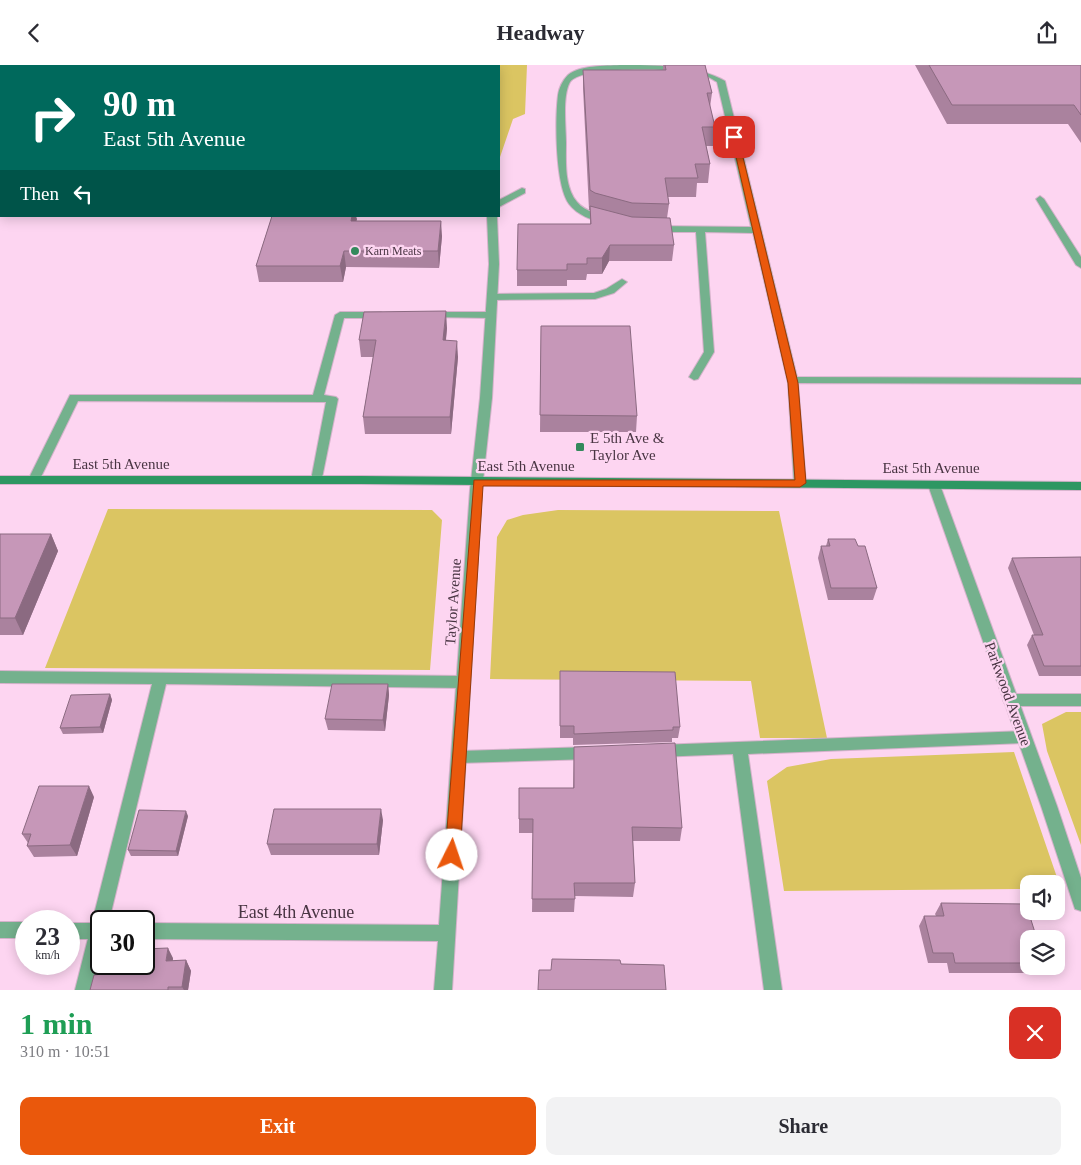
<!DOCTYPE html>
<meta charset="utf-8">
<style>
:root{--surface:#fff;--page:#f2f2f3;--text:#2b2b33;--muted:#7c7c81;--accent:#ea580c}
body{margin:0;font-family:"Times New Roman",serif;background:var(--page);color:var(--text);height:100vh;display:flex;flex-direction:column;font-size:19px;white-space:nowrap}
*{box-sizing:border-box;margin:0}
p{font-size:16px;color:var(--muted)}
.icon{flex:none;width:28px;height:28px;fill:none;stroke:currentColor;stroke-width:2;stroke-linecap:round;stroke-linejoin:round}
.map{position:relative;height:925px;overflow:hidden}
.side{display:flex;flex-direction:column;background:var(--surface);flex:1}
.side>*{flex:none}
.top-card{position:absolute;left:0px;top:0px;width:500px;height:152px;box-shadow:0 2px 12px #0003;background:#00695c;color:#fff;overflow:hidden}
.fabs{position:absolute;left:1020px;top:810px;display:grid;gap:10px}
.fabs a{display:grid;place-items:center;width:45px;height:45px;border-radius:10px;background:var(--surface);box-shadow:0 2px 12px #0003;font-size:25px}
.speed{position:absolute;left:15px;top:845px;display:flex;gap:10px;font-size:25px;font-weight:700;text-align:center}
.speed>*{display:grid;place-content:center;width:65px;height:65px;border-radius:50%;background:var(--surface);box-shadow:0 2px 12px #0003;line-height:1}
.speed small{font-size:12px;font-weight:400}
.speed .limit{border:2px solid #111;border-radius:8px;background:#fff;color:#111}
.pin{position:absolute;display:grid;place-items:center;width:42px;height:42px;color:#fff;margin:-21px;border-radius:10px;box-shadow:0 2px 8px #0006}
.me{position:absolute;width:55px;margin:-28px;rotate:4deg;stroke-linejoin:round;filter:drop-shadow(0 0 4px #0008)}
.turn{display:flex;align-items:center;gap:18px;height:105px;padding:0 20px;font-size:22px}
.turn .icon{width:65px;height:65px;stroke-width:2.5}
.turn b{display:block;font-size:35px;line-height:42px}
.then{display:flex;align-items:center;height:48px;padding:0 20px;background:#0003;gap:10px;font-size:19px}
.round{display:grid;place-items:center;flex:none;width:52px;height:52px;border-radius:10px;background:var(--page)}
.head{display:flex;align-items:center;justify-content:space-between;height:85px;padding:0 20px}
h1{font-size:30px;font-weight:800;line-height:38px;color:#1e9e55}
.action{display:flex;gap:10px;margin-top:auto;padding:10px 20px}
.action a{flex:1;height:58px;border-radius:10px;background:var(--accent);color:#fff;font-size:20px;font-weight:800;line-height:58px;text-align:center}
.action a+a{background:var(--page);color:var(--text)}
header{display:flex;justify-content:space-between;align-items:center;height:65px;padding:0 20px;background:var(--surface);font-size:22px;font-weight:800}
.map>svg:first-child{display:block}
.green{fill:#dbc562}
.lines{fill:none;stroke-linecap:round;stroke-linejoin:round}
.lane-casing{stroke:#d5b2cb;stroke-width:2}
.street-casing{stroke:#d5b2cb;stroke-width:2}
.secondary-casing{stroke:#d5b2cb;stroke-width:2}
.lane{fill:#74b18d;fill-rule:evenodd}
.street{fill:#74b18d;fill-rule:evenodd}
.secondary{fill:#2d9762;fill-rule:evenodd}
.wall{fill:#aa829e}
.shaded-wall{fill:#8b6a81}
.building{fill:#c697b8;stroke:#8b6a81}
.route{fill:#ea580c;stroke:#983908}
.poi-dot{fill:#33895c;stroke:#fdd5f1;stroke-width:2}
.labels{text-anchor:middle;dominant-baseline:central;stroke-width:4.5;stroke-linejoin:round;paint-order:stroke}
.far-poi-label{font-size:12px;fill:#493543;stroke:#fdd5f1;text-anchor:start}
.poi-label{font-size:15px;fill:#493543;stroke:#fdd5f1;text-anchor:start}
.street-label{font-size:15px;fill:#493543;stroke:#fdd5f1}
.near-street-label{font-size:18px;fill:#493543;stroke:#fdd5f1}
</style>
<header><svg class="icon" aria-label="back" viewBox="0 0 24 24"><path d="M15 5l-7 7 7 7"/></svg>Headway<svg class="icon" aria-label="share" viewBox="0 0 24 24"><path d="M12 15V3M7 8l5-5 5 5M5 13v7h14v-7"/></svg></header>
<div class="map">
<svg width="1081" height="925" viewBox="0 0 1081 925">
<rect width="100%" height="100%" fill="#fdd5f1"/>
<!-- green -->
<path class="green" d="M471,0H527L525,49L513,54L499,95V1H470Z
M108,444L432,445L442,455L430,605L45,603Z
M558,445L779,446L827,673H760L751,616L490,614L497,472L507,455L523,450Z
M1066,647H1081V780L1047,686L1042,659Z
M1014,687L1061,824H1056V819H1029V824L784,826L767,716L787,702L831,694Z"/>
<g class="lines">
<!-- lane casing -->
<g class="lane-casing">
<path id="lane" d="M620,0C653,0 698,0 725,16L797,312L1081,313V319L798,318L806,419L804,422H796L794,419L788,318L753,168L705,167L714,287L698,314L694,315L689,312L704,287L696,167H654L649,164L654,161L751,162L717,17C710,13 705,9 697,8C675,4 582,0 570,17C562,31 566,62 566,78C566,96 564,122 577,137C586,148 600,148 610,156L605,159C592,155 577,150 569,139C555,120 555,54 558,30C559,23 563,15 568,10C580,0 605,1 620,0Z
M622,214L627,217L614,228L595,234L492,235L487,232L492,229L594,228L606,224Z
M340,247H381L386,250L381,253H344L324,330L336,332L338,334L321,418H313L311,415L326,337L78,336L38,418H30L28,415L70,330H313L335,250Z
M431,247H491L496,250L491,253L427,252L426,250Z
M0,606L463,611L468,613L470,617L468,621L463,623L166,619L109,856H101V890L93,925H75L152,619L0,618Z
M1010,629H1081V641H1010L1005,639L1003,635L1005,631Z
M1023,666L1028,668L1030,672L1028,676L1023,678L748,689L782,925H764L733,689L658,692L653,690L651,686L653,682L658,680Z
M591,682L596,684L598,688L596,692L591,694L459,698L454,696L452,692L454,688L459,686Z"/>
</g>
<!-- street casing -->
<g class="street-casing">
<path id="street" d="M522,123L525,124V128L499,142V135Z
M1040,131L1044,134L1081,192V203L1076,200L1036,134Z
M487,151H497L499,199L492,333L482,425L452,925H434L438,876L144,874V858L439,860L470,425L480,333L489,199Z
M934,416L940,420L1057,741L1081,813V846L1075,844L1073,838L1041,741L928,420Z
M0,857H26V873H0Z
M69,858H101V874H69Z"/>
</g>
<!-- secondary casing -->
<g class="secondary-casing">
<path id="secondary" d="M0,411H361L1081,417V425L361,419H0Z"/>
</g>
<!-- lane -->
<use href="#lane" class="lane"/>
<!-- street -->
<use href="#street" class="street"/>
<!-- secondary -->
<use href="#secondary" class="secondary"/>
</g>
<!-- wall -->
<path class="wall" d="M663,0H705L712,28L710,42L715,62L713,81H706L710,99L708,118H697L696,132H668L669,139L667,153L674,180L672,196H609L602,209H587L586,215H567V221H517V205L590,159V145H589L583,23V5H663Z
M915,0H1081V78L1068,59H947Z
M272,151H356V156L442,171L439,203L346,202L343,217H259L256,201Z
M541,261L637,351L636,367H540Z
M447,263L446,275L458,292L451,369H365L363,352L373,292H361L359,275Z
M0,469H51L58,486L23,570H0Z
M828,474L858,481L877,523L873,535H828L818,493L821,481H826Z
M1081,492V611H1039L1027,580L1032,570H1034L1008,503L1012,493Z
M560,606L680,662L678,673H672V677L573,680V673H560Z
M388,619L389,630L385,666L328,665L325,654Z
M110,629L112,635L103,668L63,669L60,663Z
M574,682L682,763L680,776H633L635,818L633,832L575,831L574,847H532L533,768H519V723H573Z
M94,732L77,791L34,792L27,781L28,778L22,769Z
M188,751L178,791H131L128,785Z
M383,755L379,790H271L267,779Z
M941,838L1029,874V901H1042L1037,908H949L947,898H928L919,861L924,851H936L935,849Z
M173,893V896L186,895L191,906L188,925H90L103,909Z"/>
<!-- shaded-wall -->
<path class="shaded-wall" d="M352,151H356L357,154L353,172L351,156Z
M441,156L442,171L439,203L438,186Z
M610,180L609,196L602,209V193Z
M344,186L346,202L343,217L340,201Z
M446,246L447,263L444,292L443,275Z
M457,276L458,292L451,369L450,352Z
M51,469L58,486L23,570L15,553Z
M388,619L389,630L385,666L383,655Z
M110,629L112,635L103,668L100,662Z
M89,721L94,732L77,791L70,780Z
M381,744L383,755L379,790L377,779Z
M186,746L188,751L178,791L176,786Z
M168,883L173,893L171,907L166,896Z
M186,895L191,906L188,925H184L182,922Z"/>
<!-- building -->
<path class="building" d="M665,0H705L712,28H707L715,62H702L710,99H695L698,113H665L669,139L632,138L595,128L590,125L583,5H666Z
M929,0H1081V50L1074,40H952Z
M590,141L632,152L670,153L674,180H610L602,193H587V199H567V205H517L518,159H591Z
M272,151H352L351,156H441L438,186H344L340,201H256Z
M446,246L443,275L457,276L450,352H363L376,275H359L364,247Z
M541,261H630L637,351L540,350Z
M0,469H51L15,553H0Z
M828,474H855L858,481H865L877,523H831L821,481H830Z
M1081,492V601H1044L1032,570H1043L1012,493Z
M560,606L675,607L680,662H673V665L574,669V661H560Z
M332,619H388L383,655L325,654Z
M110,629L100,662L60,663L71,630Z
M675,678L682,763L632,762L635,818H574L575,834H532L533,754H519V723H574V682Z
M39,721H89L70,780L27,781L31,769H22Z
M274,744H381L377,779H267Z
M139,745L186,746L176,786L128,785Z
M941,838L1026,839L1037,874H1029V898H955L953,888H933L924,851H944Z
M168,883L166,896L186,895L182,922H168V925H90L94,910L103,909L106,899H144V884Z
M552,894L620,895L621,899L664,900L666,925H538L539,905H551Z"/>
<!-- route -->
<path class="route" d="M731,70L738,72L798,318L806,418L800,422L483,421L460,790L457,794L452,796L447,794L445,790L474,415H795L788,318Z"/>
<!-- markers -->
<g class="poi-dot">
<circle cx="355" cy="186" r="5"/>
<rect x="575" y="377" width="10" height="10" rx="2.5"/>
</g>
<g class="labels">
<!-- far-poi labels -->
<g class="far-poi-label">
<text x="365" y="186">Karn Meats</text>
</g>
<!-- poi labels -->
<g class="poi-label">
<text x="590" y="373">E 5th Ave &amp;<tspan x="590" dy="17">Taylor Ave</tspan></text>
</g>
<!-- street labels -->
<g class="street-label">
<text x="121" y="399">East 5th Avenue</text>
<text x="526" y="401">East 5th Avenue</text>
<text x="931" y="403">East 5th Avenue</text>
<text transform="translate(453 537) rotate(-86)">Taylor Avenue</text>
<text transform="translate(1008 629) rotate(70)">Parkwood Avenue</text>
</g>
<!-- near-street labels -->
<g class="near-street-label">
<text x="296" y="847">East 4th Avenue</text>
</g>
</g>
</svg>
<div class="fabs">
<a><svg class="icon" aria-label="sound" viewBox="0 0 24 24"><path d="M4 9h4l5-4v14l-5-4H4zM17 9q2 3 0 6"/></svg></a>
<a><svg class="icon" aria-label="layers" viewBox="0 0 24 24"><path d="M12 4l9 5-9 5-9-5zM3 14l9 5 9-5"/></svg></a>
</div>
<div class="speed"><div>23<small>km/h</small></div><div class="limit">30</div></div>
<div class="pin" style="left:734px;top:72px;background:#d93025"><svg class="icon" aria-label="arrive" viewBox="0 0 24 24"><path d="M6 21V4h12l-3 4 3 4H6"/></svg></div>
<svg class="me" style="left:452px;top:790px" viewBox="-20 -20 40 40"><circle r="19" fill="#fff"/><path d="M0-13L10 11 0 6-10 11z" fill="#ea580c"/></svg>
<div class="top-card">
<div class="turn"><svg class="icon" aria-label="right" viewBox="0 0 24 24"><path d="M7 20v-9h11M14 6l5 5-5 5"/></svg><div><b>90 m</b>East 5th Avenue</div></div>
<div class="then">Then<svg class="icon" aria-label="left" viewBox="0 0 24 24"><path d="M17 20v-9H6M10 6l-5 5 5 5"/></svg></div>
</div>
</div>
<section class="side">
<div class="head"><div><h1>1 min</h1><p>310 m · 10:51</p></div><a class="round" style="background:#d93025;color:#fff"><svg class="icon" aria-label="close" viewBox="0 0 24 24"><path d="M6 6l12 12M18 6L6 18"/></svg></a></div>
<div class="action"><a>Exit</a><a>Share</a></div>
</section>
